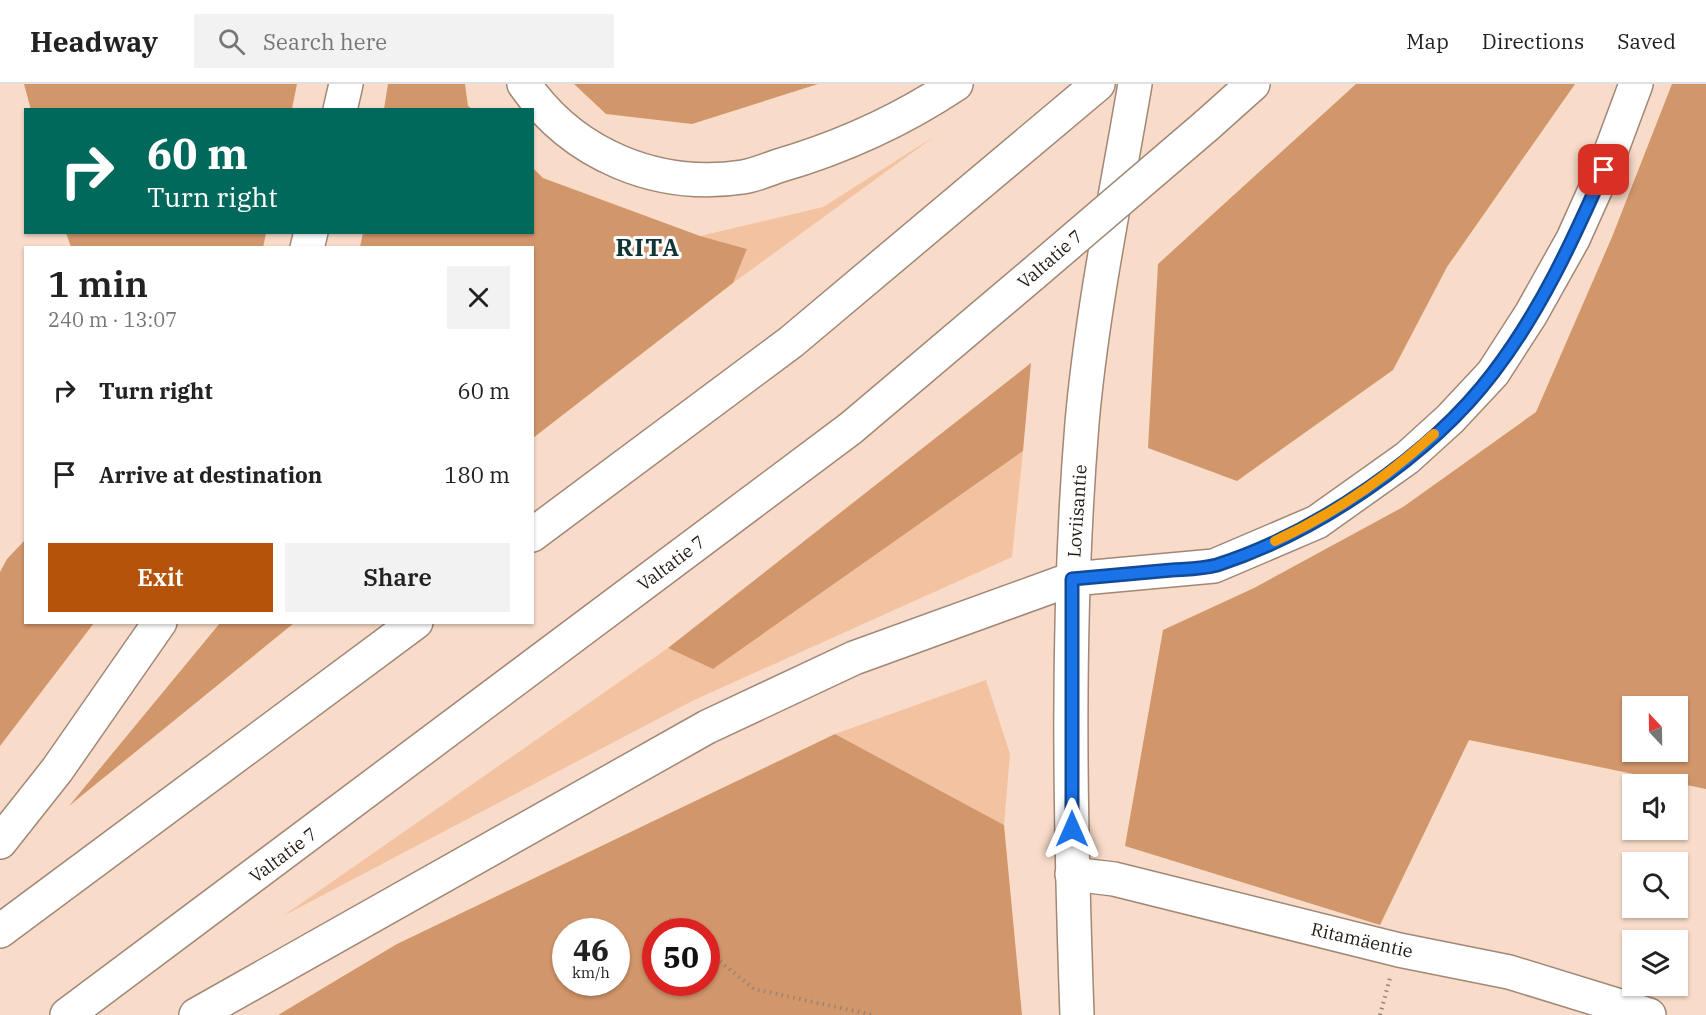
<!DOCTYPE html>
<meta charset="utf-8">
<style>
:root{--surface:#fff;--page:#f2f2f2;--text:#222;--muted:#767676;--line:#e0e0e0;--accent:#b45309}
body{margin:0;font-family:"IBM Plex Serif",serif;background:var(--page);color:var(--text);height:100vh;display:flex;flex-direction:column;font-size:22px;white-space:nowrap}
*{box-sizing:border-box;margin:0}
p{font-size:20px;color:var(--muted)}
.icon{flex:none;width:33px;height:33px;fill:none;stroke:currentColor;stroke-width:2;stroke-linecap:round;stroke-linejoin:round}
.map{position:relative;flex:1;overflow:hidden}
.sheet{position:absolute;left:24px;top:162px;width:510px;height:378px;display:flex;flex-direction:column;background:var(--surface);border-radius:0px;box-shadow:0 2px 4px #0004}
.sheet>*{flex:none}
.banner{position:absolute;left:24px;top:24px;width:510px;height:126px;border-radius:0px;box-shadow:0 2px 4px #0004;background:#00695c;color:#fff;overflow:hidden}
.needle{width:39px;rotate:338deg}
.buttons{position:absolute;left:1622px;top:612px;display:grid;gap:12px}
.buttons a{display:grid;place-items:center;width:66px;height:66px;border-radius:0px;background:var(--surface);box-shadow:0 2px 4px #0004;font-size:30px}
.speed{position:absolute;left:552px;top:834px;display:flex;gap:12px;font-size:30px;font-weight:700;text-align:center}
.speed>*{display:grid;place-content:center;width:78px;height:78px;border-radius:50%;background:var(--surface);box-shadow:0 2px 4px #0004;line-height:1}
.speed small{font-size:15px;font-weight:400}
.speed .limit{border:9px solid #d22;background:#fff;color:#111}
.pin{position:absolute;display:grid;place-items:center;width:51px;height:51px;color:#fff;margin:-26px;border-radius:12px;box-shadow:0 3px 9px #0006}
.me{position:absolute;width:66px;margin:-33px;rotate:0deg;stroke-linejoin:round;filter:drop-shadow(0 0 4px #0008)}
.turn{display:flex;align-items:center;gap:21px;height:126px;padding:0 24px;font-size:27px}
.turn .icon{width:78px;height:78px;stroke-width:2.5}
.turn b{display:block;font-size:42px;line-height:51px}
.round{display:grid;place-items:center;flex:none;width:63px;height:63px;border-radius:0px;background:var(--page)}
.summary{display:flex;align-items:center;justify-content:space-between;height:102px;padding:0 24px}
h1{font-size:36px;font-weight:600;line-height:45px}
.cta{display:flex;gap:12px;margin-top:auto;padding:12px 24px}
.cta a{flex:1;height:69px;border-radius:0px;background:var(--accent);color:#fff;font-size:24px;font-weight:600;line-height:69px;text-align:center}
.cta a+a{background:var(--page);color:var(--text)}
ul{padding:0;list-style:none}
li{display:flex;align-items:center;gap:18px;height:84px;padding:0 24px}
li div{flex:1}
li b{display:block;font-size:22px}
li em{font-style:normal}
header{display:flex;align-items:center;gap:36px;box-sizing:border-box;height:84px;padding:0 30px;background:var(--surface);border-bottom:2px solid var(--line)}
header strong{font-size:28px}
nav{display:flex;gap:33px;margin-inline-start:auto;font-size:21px}
.search{width:420px;height:54px;background:var(--page);display:flex;align-items:center;gap:15px;box-sizing:border-box;padding:0 21px;border-radius:0px;color:var(--muted);font-size:22px}
.map>svg:first-child{display:block}
.green{fill:#f2c2a1}
.forest{fill:#d2966b;fill-rule:evenodd}
.lines{fill:none;stroke-linecap:round;stroke-linejoin:round}
.minor-casing{stroke:#a18776;stroke-width:36}
.major-casing{stroke:#a18776;stroke-width:36}
.highway-casing{stroke:#a18776;stroke-width:36}
.path{stroke:#988577;stroke-width:4;stroke-dasharray:1.5 4.5;stroke-linecap:butt}
.minor{stroke:#fff;stroke-width:33}
.major{stroke:#fff;stroke-width:33}
.highway{stroke:#fff;stroke-width:33}
.highway-bridge-casing{stroke:#a18776;stroke-width:36;stroke-linecap:butt}
.highway-bridge{stroke:#fff;stroke-width:33}
.route-casing{stroke:#114b97;stroke-width:15}
.route{stroke:#1a73e8;stroke-width:10}
.slow{stroke:#f59e0b;stroke-width:10}
.labels{text-anchor:middle;dominant-baseline:central;stroke-width:6;stroke-linejoin:round;paint-order:stroke}
.street-label{font-size:18px;fill:#231a13;stroke:#fff}
.district-label{font-size:24px;font-weight:bold;letter-spacing:1.5px;fill:#123533;stroke:#fff}
</style>
<header>
<strong>Headway</strong>
<div class="search"><svg class="icon" aria-label="search" viewBox="0 0 24 24"><circle cx="10" cy="10" r="6"/><path d="M15 15l6 6"/></svg>Search here</div>
<nav><a>Map</a><a>Directions</a><a>Saved</a></nav>
</header>
<div class="map">
<svg width="1706" height="931" viewBox="0 0 1706 931">
<rect width="100%" height="100%" fill="#f8dcc9"/>
<!-- green -->
<path class="green" d="M935,52L733,199L747,165L700,152L823,123Z
M1023,367L1012,473L692,617L283,832L668,564L713,585Z
M986,596L1010,670L1004,741L835,650Z"/>
<!-- forest -->
<path class="forest" d="M24,0H297L292,25L31,26Z
M388,0H465L468,22L472,25H384Z
M574,0H818L692,40L606,30Z
M1356,0H1575L1447,183L1393,286L1237,397L1148,364L1158,180Z
M1672,0H1706V705L1469,656L1380,841L1125,762L1163,546L1254,504L1403,423L1536,328L1612,153ZM1677,622V668H1632V622Z
M533,84L543,94L700,152L747,165L733,199L533,354L532,164L360,163L363,149L532,148Z
M66,149V148L266,149L263,164L71,163Z
M1031,279L1023,367L713,585L668,564Z
M25,456L26,538L94,539L0,662V488L7,475Z
M220,538L294,539L69,722L220,539Z
M835,650L1004,741L1022,931H278L397,860ZM566,848H616V898H566ZM656,848H706V898H656Z"/>
<g class="lines">
<!-- minor casing -->
<g class="minor-casing">
<path id="minor" d="M1072,790L1114,795L1399,866L1509,888L1649,931"/>
</g>
<!-- major casing -->
<g class="major-casing">
<path id="major" d="M1077,931C1070,734 1066,536 1082,339C1092,226 1116,112 1135,0"/>
</g>
<!-- highway casing -->
<g class="highway-casing">
<path id="highway" d="M524,0C573,71 657,106 743,93C755,91 767,86 778,82C840,64 902,36 956,0
M340,26L346,0
M1206,42L1253,0
M307,164L311,148
M532,451L791,258L1098,0
M0,758L57,686L160,538
M0,847L416,538
M67,931L851,344L1033,190
M196,931L707,643L854,574L1072,495L1214,482L1317,438L1407,374L1450,335L1493,289L1531,230L1573,155L1604,86L1636,0"/>
</g>
<!-- path -->
<path class="path" d="M669,835L684,848
M706,866L754,905L873,931
M1380,931L1390,894"/>
<!-- minor -->
<use href="#minor" class="minor"/>
<!-- major -->
<use href="#major" class="major"/>
<!-- highway -->
<use href="#highway" class="highway"/>
<!-- highway-bridge casing -->
<g class="highway-bridge-casing">
<path id="highway-bridge" d="M1033,190L1206,42"/>
</g>
<!-- highway-bridge -->
<use href="#highway-bridge" class="highway-bridge"/>
</g>
<g class="lines">
<!-- route casing -->
<g class="route-casing">
<path id="route" d="M1072,745V495C1105,492 1138,489 1172,486C1186,485 1203,485 1217,481C1316,449 1430,372 1493,289C1540,228 1573,156 1604,86"/>
</g>
<!-- route -->
<use href="#route" class="route"/>
<!-- slow -->
<path class="slow" d="M1275,457C1334,430 1387,393 1434,350"/>
</g>
<g class="labels">
<!-- street labels -->
<g class="street-label">
<text transform="translate(1050 175) rotate(-41)">Valtatie 7</text>
<text transform="translate(1077 427) rotate(-86)">Loviisantie</text>
<text transform="translate(671 479) rotate(-37)">Valtatie 7</text>
<text transform="translate(283 771) rotate(-37)">Valtatie 7</text>
<text transform="translate(1362 856) rotate(13)">Ritamäentie</text>
</g>
<!-- district labels -->
<g class="district-label">
<text x="648" y="163">RITA</text>
</g>
</g>
</svg>
<div class="buttons">
<a><svg class="needle" viewBox="-14 -14 28 28"><path d="M0-13l5 13h-10z" fill="#e53935"/><path d="M0 13l5-13h-10z" fill="#767676"/></svg></a>
<a><svg class="icon" aria-label="sound" viewBox="0 0 24 24"><path d="M4 9h4l5-4v14l-5-4H4zM17 9q2 3 0 6"/></svg></a>
<a><svg class="icon" aria-label="search" viewBox="0 0 24 24"><circle cx="10" cy="10" r="6"/><path d="M15 15l6 6"/></svg></a>
<a><svg class="icon" aria-label="layers" viewBox="0 0 24 24"><path d="M12 4l9 5-9 5-9-5zM3 14l9 5 9-5"/></svg></a>
</div>
<div class="speed"><div>46<small>km/h</small></div><div class="limit">50</div></div>
<div class="pin" style="left:1604px;top:86px;background:#d93025"><svg class="icon" aria-label="arrive" viewBox="0 0 24 24"><path d="M6 21V4h12l-3 4 3 4H6"/></svg></div>
<svg class="me" style="left:1072px;top:745px" viewBox="-20 -20 40 40"><path d="M0-17L14 15 0 8-14 15z" fill="#1a73e8" stroke="#fff" stroke-width="4"/></svg>
<div class="banner">
<div class="turn"><svg class="icon" aria-label="right" viewBox="0 0 24 24"><path d="M7 20v-9h11M14 6l5 5-5 5"/></svg><div><b>60 m</b>Turn right</div></div>
</div>
<section class="sheet">
<div class="summary"><div><h1>1 min</h1><p>240 m · 13:07</p></div><a class="round"><svg class="icon" aria-label="close" viewBox="0 0 24 24"><path d="M6 6l12 12M18 6L6 18"/></svg></a></div>
<ul>
<li><svg class="icon" aria-label="right" viewBox="0 0 24 24"><path d="M7 20v-9h11M14 6l5 5-5 5"/></svg><div><b>Turn right</b></div><em>60 m</em></li>
<li><svg class="icon" aria-label="arrive" viewBox="0 0 24 24"><path d="M6 21V4h12l-3 4 3 4H6"/></svg><div><b>Arrive at destination</b></div><em>180 m</em></li>
</ul>
<div class="cta"><a>Exit</a><a>Share</a></div>
</section>
</div>
